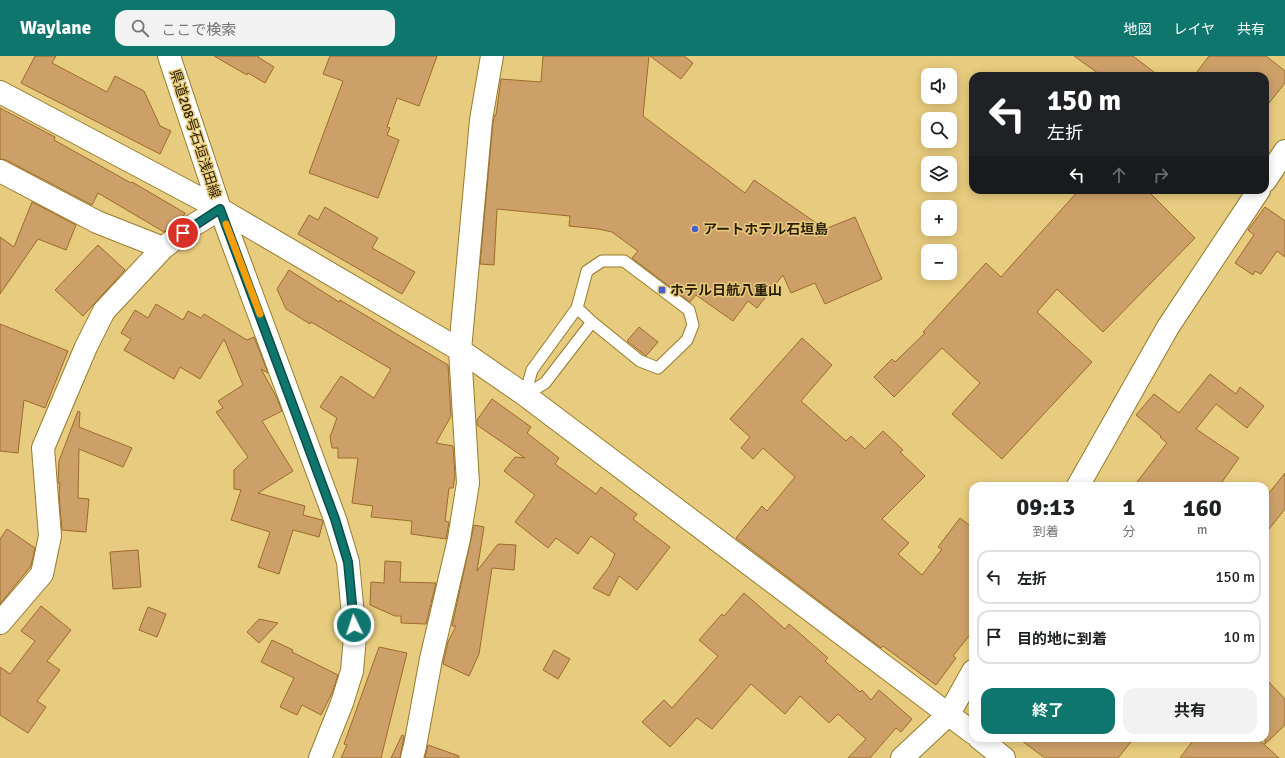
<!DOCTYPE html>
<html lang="ja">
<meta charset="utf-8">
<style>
:root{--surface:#fff;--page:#f2f2f2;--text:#202124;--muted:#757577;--line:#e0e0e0;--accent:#0f766e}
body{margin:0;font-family:Signika,"Noto Sans JP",sans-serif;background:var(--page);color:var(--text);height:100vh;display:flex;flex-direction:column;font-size:15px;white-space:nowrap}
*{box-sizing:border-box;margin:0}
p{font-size:13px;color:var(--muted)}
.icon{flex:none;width:22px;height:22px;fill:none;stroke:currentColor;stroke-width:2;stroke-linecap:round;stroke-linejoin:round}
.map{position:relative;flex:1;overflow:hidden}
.panel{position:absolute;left:969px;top:426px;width:300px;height:260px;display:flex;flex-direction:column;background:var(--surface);border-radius:12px;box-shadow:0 2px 10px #0003}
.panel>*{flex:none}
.guide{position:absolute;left:969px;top:16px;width:300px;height:122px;border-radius:12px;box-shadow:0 2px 10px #0003;background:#202124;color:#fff;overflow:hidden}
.controls{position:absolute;left:921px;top:12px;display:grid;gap:8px}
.controls a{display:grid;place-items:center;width:36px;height:36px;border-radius:8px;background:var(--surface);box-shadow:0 2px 10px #0003;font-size:20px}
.pin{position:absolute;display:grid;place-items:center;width:34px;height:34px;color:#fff;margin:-17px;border:2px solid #fff;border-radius:50%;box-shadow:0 1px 4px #0007}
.me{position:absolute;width:44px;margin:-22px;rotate:356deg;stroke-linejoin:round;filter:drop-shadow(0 0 3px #0008)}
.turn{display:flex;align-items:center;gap:14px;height:84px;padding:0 12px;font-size:18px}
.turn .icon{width:52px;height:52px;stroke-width:2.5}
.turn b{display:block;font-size:28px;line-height:34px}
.lanes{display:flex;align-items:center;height:38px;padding:0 12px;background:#0003;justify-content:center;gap:20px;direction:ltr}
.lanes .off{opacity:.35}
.eta{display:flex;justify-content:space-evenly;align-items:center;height:68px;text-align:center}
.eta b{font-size:24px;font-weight:700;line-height:28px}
.action{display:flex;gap:8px;margin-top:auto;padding:8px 12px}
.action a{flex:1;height:46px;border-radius:12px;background:var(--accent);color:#fff;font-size:16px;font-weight:700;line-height:46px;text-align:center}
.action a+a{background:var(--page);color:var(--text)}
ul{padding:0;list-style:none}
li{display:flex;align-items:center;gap:12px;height:54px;margin:0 8px 6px;padding:0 4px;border:2px solid var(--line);border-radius:12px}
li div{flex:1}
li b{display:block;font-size:15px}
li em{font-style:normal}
header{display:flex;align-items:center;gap:24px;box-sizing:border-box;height:56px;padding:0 20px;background:var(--accent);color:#fff}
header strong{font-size:19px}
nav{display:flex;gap:22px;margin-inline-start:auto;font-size:14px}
.search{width:280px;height:36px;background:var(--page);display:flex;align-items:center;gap:10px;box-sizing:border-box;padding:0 14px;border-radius:12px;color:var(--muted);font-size:15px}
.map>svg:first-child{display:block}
.building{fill:#cea069;stroke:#9c6b29}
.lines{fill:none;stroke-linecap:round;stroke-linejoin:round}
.lane-casing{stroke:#967c2d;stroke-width:13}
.street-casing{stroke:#967c2d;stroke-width:24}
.secondary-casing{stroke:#967c2d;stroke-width:24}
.lane{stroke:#fff;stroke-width:11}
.street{stroke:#fff;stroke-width:22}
.secondary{stroke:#fff;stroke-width:22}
.route-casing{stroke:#0a4d48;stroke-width:10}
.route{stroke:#0f766e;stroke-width:7}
.slow{stroke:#f59e0b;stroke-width:7}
.poi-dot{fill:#475ed2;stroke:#e7cb7e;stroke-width:1.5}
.labels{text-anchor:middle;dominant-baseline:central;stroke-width:3;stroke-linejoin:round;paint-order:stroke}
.street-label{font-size:14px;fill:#281d00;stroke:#e7cb7e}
.poi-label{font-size:14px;font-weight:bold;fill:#281d00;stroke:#e7cb7e;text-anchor:start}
</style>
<header>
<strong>Waylane</strong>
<div class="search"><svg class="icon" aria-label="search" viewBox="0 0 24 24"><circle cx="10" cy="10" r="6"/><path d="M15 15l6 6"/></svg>ここで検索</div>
<nav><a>地図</a><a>レイヤ</a><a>共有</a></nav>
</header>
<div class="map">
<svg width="1285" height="702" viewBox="0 0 1285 702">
<rect width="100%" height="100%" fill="#e7cb7e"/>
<!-- building -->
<path class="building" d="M35,0H56L52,7L107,36L115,20L144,35L160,70L171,75L160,98L21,27Z
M214,0H259L258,1L274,11L265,27L248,17L247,19Z
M330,0H437L419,50L397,42L387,71L390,72L387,79L399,84L378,142L309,117L343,25L323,18Z
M543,0H649L643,60L745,137L754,124L825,173L855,161L882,223L825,248L815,227L791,237L783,219L757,252L748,245L733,265L696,239L690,246L632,202L638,195L612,176L598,173L569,170L570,160L497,153L494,209L480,208L493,66L495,59H496L501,23L541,26Z
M650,0H684L693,7L681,23Z
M1074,0H1133L1159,20H1102Z
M1209,0H1266L1285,15V27L1265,52V20H1194Z
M0,52L55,81L54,84L131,127L132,126L185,157L183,161L164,176L98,137L92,149L6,104L0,103Z
M1079,134H1147L1195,182L1103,276L1057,233L1037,256L1092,306L1002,403L952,358L980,327L942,292L894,341L874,321L892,303L895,306L925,277L923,276L986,207L1001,221Z
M32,146L76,169L66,194L38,183L0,238V181L14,191Z
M325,151L378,182L372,192L415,216L402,238L298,178L309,159L318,164Z
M1265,151L1285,165V201L1277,195L1261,218L1255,215L1253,219L1235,207L1254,179L1248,174Z
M98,189L125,214L83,260L55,234Z
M289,214L339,246L340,244L448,309L451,360L436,387L453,390L455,420L453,432H449L445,465L449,466L446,483L411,478L412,465L371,461L373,450L352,447L358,402H338V392H332L330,381L337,362L320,351L341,320L374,342L391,313L311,266L310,268L286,253L277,233Z
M156,248L183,264L188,255L201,262L204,258L247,284L254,281L268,317L261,313L277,342L282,355L262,365L293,415L258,437L305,450L303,459L322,464L323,466L319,481L293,474L279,518L258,511L270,476L231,464L241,434L234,433V414L248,401L216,356L223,352L218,345L243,329L224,283L200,323L180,311L174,323L124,294L131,283L121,277L135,254L148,262Z
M0,268L68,295L45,352L24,344L18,397L0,395Z
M639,271L658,286L646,300L627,285Z
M802,282L832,309L801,345L846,385L851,380L865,393L883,375L903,394L900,396L925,420L882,463L909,487L898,498L922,519L942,493L938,491L960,462L973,472V575L953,600L956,602L936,629L883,590L881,592L736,482L762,450L767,455L795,421L763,392L753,403L741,392L750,381L730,363Z
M1210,318L1236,338L1240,331L1264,350L1247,372L1216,348L1196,373L1239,402L1219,430H1134L1167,387L1160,381L1161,380L1136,359L1154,338L1179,357Z
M492,343L531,371L527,377L559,402L555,408L596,438L601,431L637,458L633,463L670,491L637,534L619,520L609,540L593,532L609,511L615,498L591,480L578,498L556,482L548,492L515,466L535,439L504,415L515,401L525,402L477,369V364Z
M78,355L80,356L79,371L132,392L123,411L79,393L78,442L89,443L86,476L62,474L59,438L60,427H58L59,405Z
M1285,417V453L1265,478V442Z
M474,469L484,471L477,515L498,488L516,489L514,514L492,512L479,598L469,620L443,608L448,586L456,570H452Z
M7,473L35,492L31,510L0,548V483Z
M138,494L141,531L113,533L110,496Z
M385,505L401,506L400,526L436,527L426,568L401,567V560H395L370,549L371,526L384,527Z
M744,537L785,573L789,568L828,602L825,605L860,636L862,634L871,644L879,634L912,663L901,676L896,672L870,702H848L866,683L838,658L829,667L800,640L785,658L751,628L712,673L697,662L670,691L642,666L664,644L672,652L718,600L699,584L722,558L724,560Z
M41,550L71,574L47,605L60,614L37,645L46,651L28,677L0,659V611L10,618L35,585L21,575Z
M148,551L166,558L157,581L139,574Z
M259,563L278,567L259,587L247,576Z
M272,584L293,594L292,596L338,619L332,637L321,659L302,649L297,659L280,651L294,622L261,606Z
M379,591L407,597L381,702H341L347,689L344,688Z
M554,594L570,603L558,623L543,614Z
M1265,622L1285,643V669L1265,688Z
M402,679L404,680L400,702H391Z
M1018,682H1134L1118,702H1045Z
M1195,682H1257L1279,702H1180Z
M428,689L459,700V702H425Z"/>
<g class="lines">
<!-- lane casing -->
<g class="lane-casing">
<path id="lane" d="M602,205H624L689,254L693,269L687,284L658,312L640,305L592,266L545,327L525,339L532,314L577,252L587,215Z
M577,252L592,266"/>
</g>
<!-- street casing -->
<g class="street-casing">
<path id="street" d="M0,115L97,166L163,192
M0,567L42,518L50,480L43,392L86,291L104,255L163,192L192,170L220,153
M412,702L415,690L431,603L459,483L468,427L460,294L481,64L492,0"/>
</g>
<!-- secondary casing -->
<g class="secondary-casing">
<path id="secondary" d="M169,0L220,153L335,463L348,506L355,581L352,615L342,647L320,702
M0,36L220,153L460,294L525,339L973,677
M1265,125L1285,95
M1078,430L1168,271L1259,134
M979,682L1004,702
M902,702L949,658L973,615"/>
</g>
<!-- lane -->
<use href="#lane" class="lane"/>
<!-- street -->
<use href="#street" class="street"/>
<!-- secondary -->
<use href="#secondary" class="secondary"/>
</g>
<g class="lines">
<!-- route casing -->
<g class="route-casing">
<path id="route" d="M183,177L220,153L335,463L348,506L354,569"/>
</g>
<!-- route -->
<use href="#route" class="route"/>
<!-- slow -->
<path class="slow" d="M226,168L260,258"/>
</g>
<!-- markers -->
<g class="poi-dot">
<circle cx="695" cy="173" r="4"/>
<rect x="658" y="230" width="8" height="8" rx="2"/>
</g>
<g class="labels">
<!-- street labels -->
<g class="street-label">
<text transform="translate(195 78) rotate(72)">県道208号石垣浅田線</text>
</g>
<!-- poi labels -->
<g class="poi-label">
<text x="703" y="173">アートホテル石垣島</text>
<text x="670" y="234">ホテル日航八重山</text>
</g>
</g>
</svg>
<div class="controls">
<a><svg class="icon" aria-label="sound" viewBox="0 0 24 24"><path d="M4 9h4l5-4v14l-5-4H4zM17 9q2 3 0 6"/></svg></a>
<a><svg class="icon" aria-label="search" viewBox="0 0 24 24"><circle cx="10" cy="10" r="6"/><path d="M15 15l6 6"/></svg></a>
<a><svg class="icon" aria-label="layers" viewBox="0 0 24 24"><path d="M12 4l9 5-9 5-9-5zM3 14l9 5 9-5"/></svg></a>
<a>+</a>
<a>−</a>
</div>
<div class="pin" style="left:183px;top:177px;background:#d93025"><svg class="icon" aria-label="arrive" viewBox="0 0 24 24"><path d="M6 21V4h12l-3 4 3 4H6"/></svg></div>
<svg class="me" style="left:354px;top:569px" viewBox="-20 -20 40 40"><circle r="17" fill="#0f766e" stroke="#fff" stroke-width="3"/><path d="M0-11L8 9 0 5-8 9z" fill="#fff"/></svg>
<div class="guide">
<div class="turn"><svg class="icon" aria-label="left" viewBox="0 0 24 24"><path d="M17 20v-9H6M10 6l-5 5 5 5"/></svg><div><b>150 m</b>左折</div></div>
<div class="lanes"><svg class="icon" aria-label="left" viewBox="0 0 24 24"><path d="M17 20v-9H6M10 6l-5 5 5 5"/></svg><svg class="icon off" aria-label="ahead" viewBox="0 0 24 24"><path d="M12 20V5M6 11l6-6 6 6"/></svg><svg class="icon off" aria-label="right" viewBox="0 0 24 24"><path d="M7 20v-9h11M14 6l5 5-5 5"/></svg></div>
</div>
<section class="panel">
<div class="eta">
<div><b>09:13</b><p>到着</p></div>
<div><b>1</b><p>分</p></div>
<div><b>160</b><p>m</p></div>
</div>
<ul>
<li><svg class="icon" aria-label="left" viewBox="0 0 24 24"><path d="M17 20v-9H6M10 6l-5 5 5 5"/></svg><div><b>左折</b></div><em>150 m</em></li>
<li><svg class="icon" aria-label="arrive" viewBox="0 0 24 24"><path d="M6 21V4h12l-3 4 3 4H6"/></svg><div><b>目的地に到着</b></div><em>10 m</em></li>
</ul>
<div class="action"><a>終了</a><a>共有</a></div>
</section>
</div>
